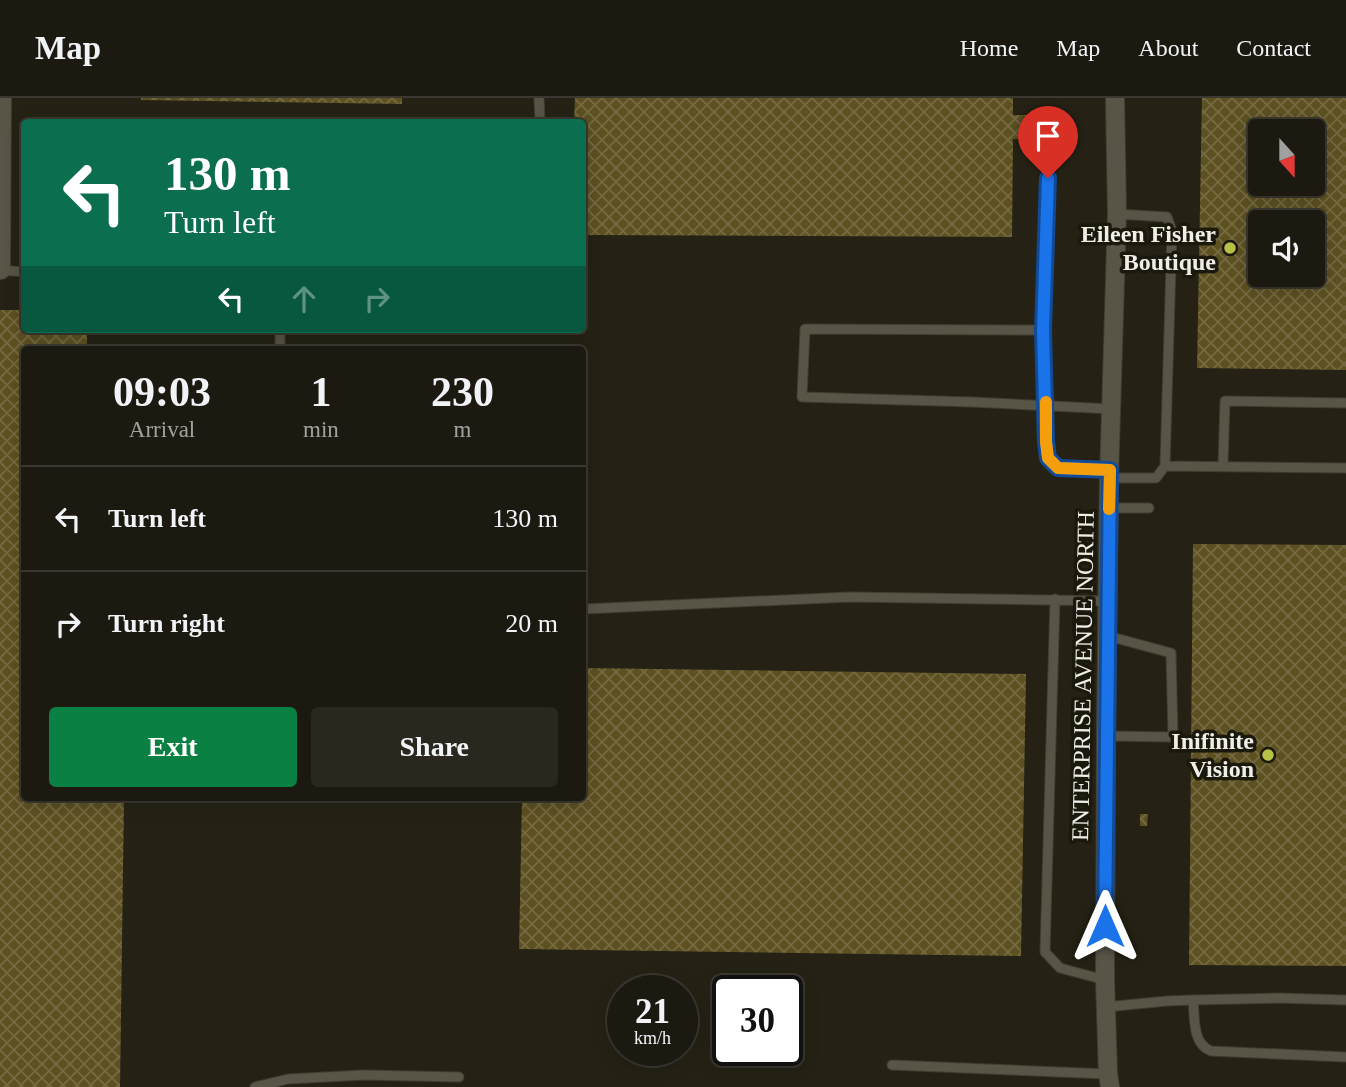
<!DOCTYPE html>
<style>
:root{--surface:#1c1a10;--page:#29271e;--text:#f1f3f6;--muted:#a0a19f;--line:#3a3830;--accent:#0b8043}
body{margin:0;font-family:Georgia,serif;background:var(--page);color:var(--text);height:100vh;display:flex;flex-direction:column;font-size:26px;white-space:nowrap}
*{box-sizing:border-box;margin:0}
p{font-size:23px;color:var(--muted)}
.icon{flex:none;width:38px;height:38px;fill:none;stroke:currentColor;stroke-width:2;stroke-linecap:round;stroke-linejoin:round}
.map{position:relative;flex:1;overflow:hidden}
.panel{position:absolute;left:21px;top:248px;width:565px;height:455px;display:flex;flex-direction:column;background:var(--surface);border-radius:7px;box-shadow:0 4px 18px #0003,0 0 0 2px var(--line)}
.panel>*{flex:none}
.hud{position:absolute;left:21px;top:21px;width:565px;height:214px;border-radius:7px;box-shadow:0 4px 18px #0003,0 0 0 2px var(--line);background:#0b6e4f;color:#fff;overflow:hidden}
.needle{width:46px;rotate:159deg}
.tools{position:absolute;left:1248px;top:21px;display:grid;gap:14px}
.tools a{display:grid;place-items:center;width:77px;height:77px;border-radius:7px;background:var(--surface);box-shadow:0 4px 18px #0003,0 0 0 2px var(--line);font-size:35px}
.speed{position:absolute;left:607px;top:877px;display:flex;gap:14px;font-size:35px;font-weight:700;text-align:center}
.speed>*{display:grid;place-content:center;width:91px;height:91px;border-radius:50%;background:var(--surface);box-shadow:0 4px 18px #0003,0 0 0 2px var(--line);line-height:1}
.speed small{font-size:18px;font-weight:400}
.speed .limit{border:4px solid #111;border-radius:10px;background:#fff;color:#111}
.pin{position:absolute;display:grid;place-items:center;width:60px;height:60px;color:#fff;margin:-72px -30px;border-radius:50% 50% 50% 0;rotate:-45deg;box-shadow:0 0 7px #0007}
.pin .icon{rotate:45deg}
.me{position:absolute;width:77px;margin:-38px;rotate:0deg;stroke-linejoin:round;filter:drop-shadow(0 0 5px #0008)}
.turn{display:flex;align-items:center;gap:24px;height:147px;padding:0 28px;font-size:32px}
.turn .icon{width:91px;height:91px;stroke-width:2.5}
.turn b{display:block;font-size:49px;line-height:60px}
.lanes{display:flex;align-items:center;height:66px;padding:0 28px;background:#0003;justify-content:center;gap:35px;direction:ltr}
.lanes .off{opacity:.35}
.eta{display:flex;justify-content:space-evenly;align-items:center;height:119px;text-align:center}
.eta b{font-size:42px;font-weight:600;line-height:49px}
.cta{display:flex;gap:14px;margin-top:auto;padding:14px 28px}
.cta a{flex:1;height:80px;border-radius:7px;background:var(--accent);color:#fff;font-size:28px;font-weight:600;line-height:80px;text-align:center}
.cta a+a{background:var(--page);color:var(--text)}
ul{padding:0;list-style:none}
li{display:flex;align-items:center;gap:21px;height:105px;padding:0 28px;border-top:2px solid var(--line)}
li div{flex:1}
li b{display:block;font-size:26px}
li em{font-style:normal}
header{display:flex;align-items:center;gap:42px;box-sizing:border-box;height:98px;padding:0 35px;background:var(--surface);border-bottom:2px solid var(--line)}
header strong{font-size:33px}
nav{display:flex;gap:38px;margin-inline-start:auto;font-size:24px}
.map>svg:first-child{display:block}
.building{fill:url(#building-cross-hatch);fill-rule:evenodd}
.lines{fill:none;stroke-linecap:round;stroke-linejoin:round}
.lane-casing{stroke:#403d34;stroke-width:11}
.street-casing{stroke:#403d34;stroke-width:20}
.lane{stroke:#585547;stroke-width:9}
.street{stroke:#585547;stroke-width:18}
.route-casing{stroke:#114b97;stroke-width:18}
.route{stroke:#1a73e8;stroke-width:12}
.slow{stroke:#f59e0b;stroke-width:12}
.poi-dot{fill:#b8c147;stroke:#1b180c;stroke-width:2.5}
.labels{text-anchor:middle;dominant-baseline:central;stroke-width:7;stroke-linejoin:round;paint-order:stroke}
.poi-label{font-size:24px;font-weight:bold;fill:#f0eee6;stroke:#1b180c;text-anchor:end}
.street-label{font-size:24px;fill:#f0eee6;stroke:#1b180c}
</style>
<header>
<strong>Map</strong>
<nav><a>Home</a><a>Map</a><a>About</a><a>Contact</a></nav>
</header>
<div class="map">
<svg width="1346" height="989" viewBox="0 0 1346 989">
<defs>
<pattern id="building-cross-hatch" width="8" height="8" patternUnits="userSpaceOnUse" patternTransform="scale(1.75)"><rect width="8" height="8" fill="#5d5122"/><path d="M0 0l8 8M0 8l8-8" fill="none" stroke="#756a42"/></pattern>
</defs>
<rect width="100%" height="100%" fill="#252215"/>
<!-- building -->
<path class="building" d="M141,0H402V6L141,2Z
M575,0H1013V17H1047L1048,32L1037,31V42L1013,41L1012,139L583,137V24H574Z
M1202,0H1346V272L1197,270ZM1260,33H1312V86H1260ZM1260,124H1312V177H1260Z
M0,212H24V231H87V252H24V700H124L120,989H0Z
M1193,446L1346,447V868L1189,867Z
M583,570L1026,576L1021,858L519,851L522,700H583Z
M1140,716H1148L1147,728H1140Z"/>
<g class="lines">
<!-- lane casing -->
<g class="lane-casing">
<path id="lane" d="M539,0L540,24
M1048,80L1043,232L1046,344L1048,361L1058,370L1110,372
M0,172L24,174
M1043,232L805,231L802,299L972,304L1112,311
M280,252V231
M1165,368L1346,370
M1223,368L1225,303L1346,305
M1109,380H1156L1165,368L1172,133L1167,119L1117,116
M1109,410H1149
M1055,501L1045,854L1060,870L1105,882
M583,511L850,499L1108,503
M1106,638L1173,639L1171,555L1108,538
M1346,902L1278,900L1193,902C1195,920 1192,946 1211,953L1346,959
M1106,909L1167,903L1193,902
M892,967L1108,976
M255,989L288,981L363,977L459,979"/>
</g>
<!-- street casing -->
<g class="street-casing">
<path id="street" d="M1,172L2,0
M1110,989L1108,976L1105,882L1106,638L1109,380L1117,116L1115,0"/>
</g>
<!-- lane -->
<use href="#lane" class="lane"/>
<!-- street -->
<use href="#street" class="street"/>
</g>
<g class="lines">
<!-- route casing -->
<g class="route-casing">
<path id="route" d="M1048,80L1043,232L1046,344L1048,360L1058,370L1110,372L1105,828"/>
</g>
<!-- route -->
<use href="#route" class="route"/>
<!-- slow -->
<path class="slow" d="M1046,304V344L1048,360L1058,370L1110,372L1109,411"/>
</g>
<!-- markers -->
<g class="poi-dot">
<circle cx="1230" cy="150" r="7"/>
<circle cx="1268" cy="657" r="7"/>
</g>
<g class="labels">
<!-- poi labels -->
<g class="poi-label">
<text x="1216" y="136">Eileen Fisher<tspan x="1216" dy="28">Boutique</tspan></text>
<text x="1254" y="643">Inifinite<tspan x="1254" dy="28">Vision</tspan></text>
</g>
<!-- street labels -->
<g class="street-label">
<text transform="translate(1083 578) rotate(-89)">ENTERPRISE AVENUE NORTH</text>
</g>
</g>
</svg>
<div class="tools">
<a><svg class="needle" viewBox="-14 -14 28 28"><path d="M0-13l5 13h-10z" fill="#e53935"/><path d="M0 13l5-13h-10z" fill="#a0a19f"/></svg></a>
<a><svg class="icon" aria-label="sound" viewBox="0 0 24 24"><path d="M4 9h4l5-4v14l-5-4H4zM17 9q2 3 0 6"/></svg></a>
</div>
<div class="speed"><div>21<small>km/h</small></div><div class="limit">30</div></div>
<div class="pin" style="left:1048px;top:80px;background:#d93025"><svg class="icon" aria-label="arrive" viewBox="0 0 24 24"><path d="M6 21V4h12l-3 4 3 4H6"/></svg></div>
<svg class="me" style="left:1105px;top:828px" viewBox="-20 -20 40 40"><path d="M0-17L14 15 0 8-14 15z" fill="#1a73e8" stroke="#fff" stroke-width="4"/></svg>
<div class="hud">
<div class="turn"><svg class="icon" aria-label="left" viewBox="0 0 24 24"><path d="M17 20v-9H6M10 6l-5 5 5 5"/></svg><div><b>130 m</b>Turn left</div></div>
<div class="lanes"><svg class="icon" aria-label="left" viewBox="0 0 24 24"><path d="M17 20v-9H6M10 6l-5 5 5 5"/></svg><svg class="icon off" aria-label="ahead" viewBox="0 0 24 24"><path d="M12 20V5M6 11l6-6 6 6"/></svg><svg class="icon off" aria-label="right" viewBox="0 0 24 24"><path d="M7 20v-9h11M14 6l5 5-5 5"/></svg></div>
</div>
<section class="panel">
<div class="eta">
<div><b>09:03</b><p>Arrival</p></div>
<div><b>1</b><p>min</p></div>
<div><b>230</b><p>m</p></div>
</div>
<ul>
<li><svg class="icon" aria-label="left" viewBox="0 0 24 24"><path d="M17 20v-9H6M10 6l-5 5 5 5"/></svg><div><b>Turn left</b></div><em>130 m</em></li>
<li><svg class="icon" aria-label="right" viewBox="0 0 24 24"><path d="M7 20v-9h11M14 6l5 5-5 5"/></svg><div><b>Turn right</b></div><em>20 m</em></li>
</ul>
<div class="cta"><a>Exit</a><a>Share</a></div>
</section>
</div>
